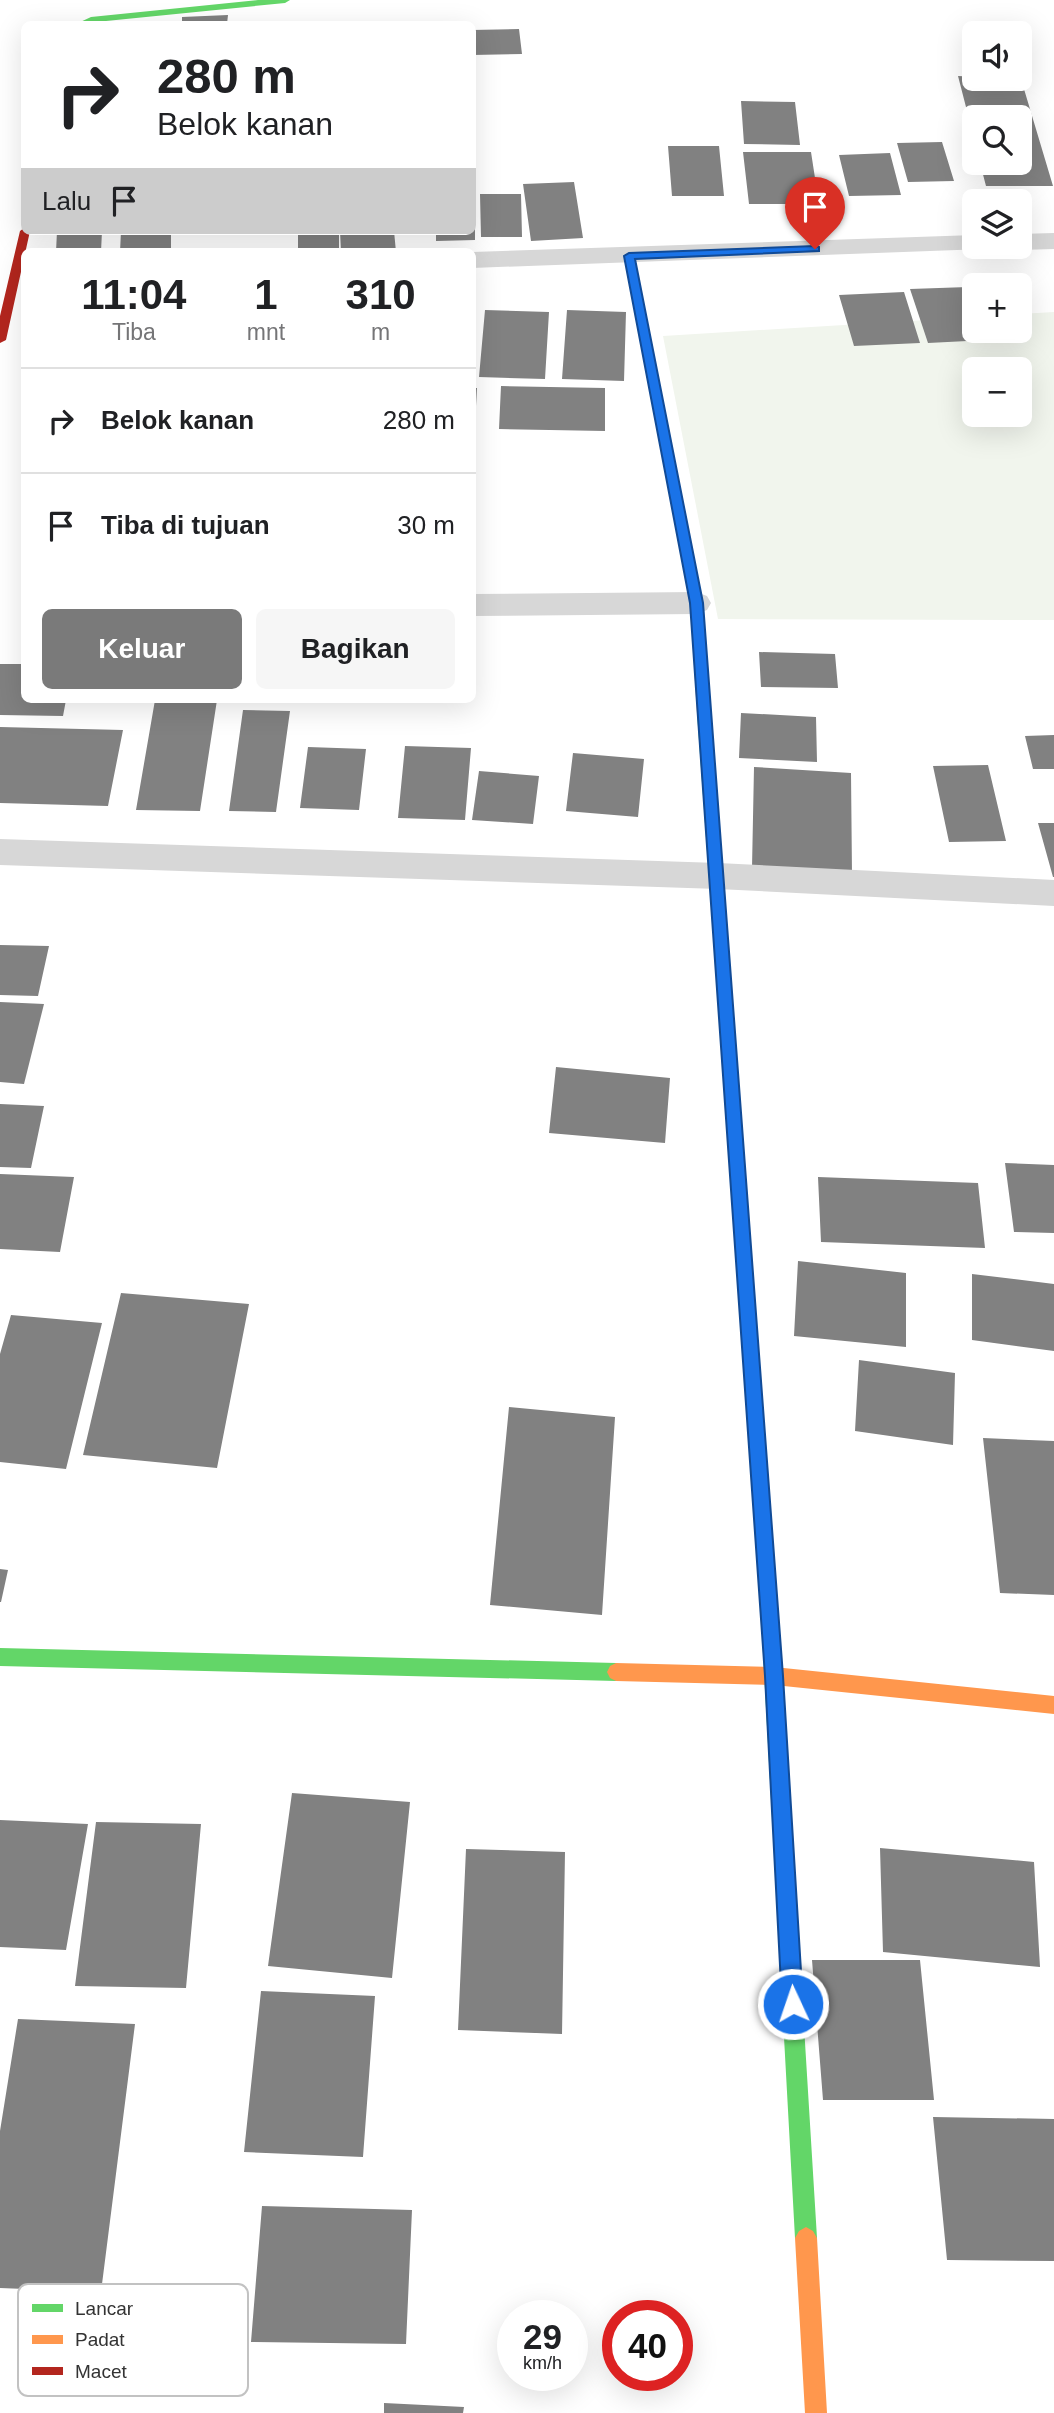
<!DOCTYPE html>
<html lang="id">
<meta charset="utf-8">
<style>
:root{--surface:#fff;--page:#f6f6f6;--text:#202124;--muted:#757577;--line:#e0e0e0;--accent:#7a7a7a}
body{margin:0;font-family:Helvetica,sans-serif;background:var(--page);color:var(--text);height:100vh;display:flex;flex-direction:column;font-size:26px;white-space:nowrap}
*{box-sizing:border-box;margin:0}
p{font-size:23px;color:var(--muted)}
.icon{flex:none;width:38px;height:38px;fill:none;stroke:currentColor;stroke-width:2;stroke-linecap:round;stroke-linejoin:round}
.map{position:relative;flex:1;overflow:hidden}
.panel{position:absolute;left:21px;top:248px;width:455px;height:455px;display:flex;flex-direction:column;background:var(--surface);border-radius:10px;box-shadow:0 7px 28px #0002}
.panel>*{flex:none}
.hud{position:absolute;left:21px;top:21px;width:455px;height:214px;border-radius:10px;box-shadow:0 7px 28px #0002;background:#fff;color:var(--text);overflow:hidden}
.tools{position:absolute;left:962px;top:21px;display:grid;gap:14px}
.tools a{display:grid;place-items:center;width:70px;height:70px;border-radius:10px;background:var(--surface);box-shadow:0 7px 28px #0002;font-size:35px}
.speed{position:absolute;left:497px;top:2300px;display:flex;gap:14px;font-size:35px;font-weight:700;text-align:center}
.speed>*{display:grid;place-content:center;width:91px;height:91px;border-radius:50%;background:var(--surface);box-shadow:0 7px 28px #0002;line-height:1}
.speed small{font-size:18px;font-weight:400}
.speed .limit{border:10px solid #d22;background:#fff;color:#111}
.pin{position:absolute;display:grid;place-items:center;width:60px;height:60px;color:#fff;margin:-72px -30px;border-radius:50% 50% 50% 0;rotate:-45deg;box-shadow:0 0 7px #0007}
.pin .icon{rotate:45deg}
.me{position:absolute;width:77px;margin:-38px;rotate:357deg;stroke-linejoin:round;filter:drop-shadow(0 0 5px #0008)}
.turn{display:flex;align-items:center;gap:24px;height:147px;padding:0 21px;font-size:32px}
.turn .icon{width:91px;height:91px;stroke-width:2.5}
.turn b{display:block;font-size:49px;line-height:60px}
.then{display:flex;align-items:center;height:66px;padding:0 21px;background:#0003;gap:14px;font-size:26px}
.eta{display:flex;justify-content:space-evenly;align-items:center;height:119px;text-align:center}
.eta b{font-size:42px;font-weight:600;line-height:49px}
.action{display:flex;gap:14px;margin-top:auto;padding:14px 21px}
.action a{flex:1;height:80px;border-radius:10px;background:var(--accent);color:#fff;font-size:28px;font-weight:600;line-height:80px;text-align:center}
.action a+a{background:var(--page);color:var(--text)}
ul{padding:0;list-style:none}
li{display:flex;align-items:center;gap:21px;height:105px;padding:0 21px;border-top:2px solid var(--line)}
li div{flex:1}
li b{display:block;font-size:26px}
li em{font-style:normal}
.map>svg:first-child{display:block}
.green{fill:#f1f5ed;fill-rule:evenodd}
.building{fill:#818181}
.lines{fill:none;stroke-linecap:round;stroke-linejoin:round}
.street{fill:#d7d7d7;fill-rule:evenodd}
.fast{fill:#63d668;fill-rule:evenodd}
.slow{fill:#ff974d;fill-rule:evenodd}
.jam{fill:#b3261e;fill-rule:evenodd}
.route{fill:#1a73e8;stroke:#114b97;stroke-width:2}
.key{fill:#fff;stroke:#c2c2c2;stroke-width:2}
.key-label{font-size:19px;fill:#333}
</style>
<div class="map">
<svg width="1054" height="2413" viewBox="0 0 1054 2413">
<rect width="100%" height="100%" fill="#fff"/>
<!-- green -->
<path class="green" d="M1054,312V620L718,619L663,336L975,317V331H1020V314ZM975,369H1020V415H975Z"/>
<!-- building -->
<path class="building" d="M228,15L227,24H182V17Z
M519,29L522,54L472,55V30Z
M958,76L1021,79L1053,186H986L980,163H1020V117H975L974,138Z
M741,101L795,102L800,145L744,144Z
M942,142L954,181L908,182L897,143Z
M668,146H719L724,196H672Z
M743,152H811L819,204H749Z
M890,153L901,195L849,196L839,155Z
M574,182L583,238L531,241L523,184Z
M480,194H521L522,237H481Z
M472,226H475V240L436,241V231H472Z
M57,231H102L101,252H56Z
M121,231H171V252H120Z
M298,231H339V251L298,252Z
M340,231H394L396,252H341Z
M968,287L975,306V331H984L987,340L928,343L910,289Z
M904,292L920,343L854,346L839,295Z
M485,310L549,312L545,379L479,377Z
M567,310L626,312L624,381L562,379Z
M501,386L605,388V431L499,429Z
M472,388H477L475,424H472Z
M759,652L835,654L838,688L761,687Z
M0,664H24V700H66L63,716L0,715Z
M155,700H217L200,811L136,810Z
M243,710L290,711L276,812L229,811Z
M741,713L816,717L817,762L739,758Z
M0,727L123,730L108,806L0,803Z
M1054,735V769H1033L1025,736Z
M405,746L471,748L465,820L398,818Z
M308,747L366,749L359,810L300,808Z
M573,753L644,759L638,817L566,811Z
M988,765L1006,841L949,842L933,766Z
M754,767L851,773L852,875L752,868Z
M479,771L539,776L533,824L472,820Z
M1038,823H1054V877H1053Z
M0,945L49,946L38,996L0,995Z
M0,1002L44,1004L24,1084L0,1082Z
M556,1067L670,1078L665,1143L549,1133Z
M0,1104L44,1106L31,1168L0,1167Z
M1005,1163L1054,1165V1233L1014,1232Z
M0,1174L74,1177L60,1252L0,1249Z
M818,1177L978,1183L985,1248L821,1242Z
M798,1261L906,1273V1347L794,1336Z
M972,1274L1054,1284V1351L972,1340Z
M121,1293L249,1304L217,1468L83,1455Z
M11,1315L102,1323L66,1469L0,1462V1354Z
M859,1360L955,1373L953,1445L855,1431Z
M509,1407L615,1417L602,1615L490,1605Z
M983,1438L1054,1441V1595L1000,1593Z
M0,1569L8,1570L1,1602H0Z
M292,1793L410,1802L392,1978L268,1966Z
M0,1820L88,1824L66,1950L0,1947Z
M96,1822L201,1824L186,1988L75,1986Z
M880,1848L1034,1862L1040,1967L883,1952Z
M466,1849L565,1852L562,2034L458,2030Z
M812,1960H920L934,2100H823Z
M261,1991L375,1996L363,2157L244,2152Z
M18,2019L135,2024L101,2292L0,2288V2131Z
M933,2117L1054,2119V2261L947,2260Z
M262,2206L412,2210L406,2344L251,2342Z
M384,2403L464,2407L463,2413H384Z"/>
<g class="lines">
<!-- street -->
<path class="street" d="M1054,233V249L1020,250L1010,247H1020V234Z
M975,235V247H985L984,249L472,268V252Z
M696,592L707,596L711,603L707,610L696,614L472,616V594Z
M0,839L718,863L1054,880V906L718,889L0,865Z"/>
<!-- fast -->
<path class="fast" d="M258,0H290L285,3L76,24L91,17Z
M704,708L711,713L736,1059L734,1063H724L722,1059L697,713Z
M771,1626L777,1629L780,1635L817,2238L813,2245L806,2249L799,2245L795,2238L762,1635L765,1629Z
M0,1648L616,1663L622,1666L625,1672L622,1678L616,1681L0,1666Z"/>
<!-- slow -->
<path class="slow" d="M629,253L634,256L702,603L711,713L704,718L697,713L690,603L624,256Z
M729,1053L734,1055L736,1059L757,1326L755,1331L749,1333L743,1331L741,1326L722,1059L724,1055Z
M616,1663L774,1667L1054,1696V1714L774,1685L616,1681L610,1678L607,1672L610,1666Z
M806,2227L813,2231L817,2238L827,2413H805L795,2238L799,2231Z"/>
<!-- jam -->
<path class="jam" d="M24,228V231H30L6,340L0,343V316L20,231Z
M749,1319L755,1321L757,1326L780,1635L777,1641L771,1644L765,1641L762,1635L741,1326L743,1321Z"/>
</g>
<!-- route -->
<path class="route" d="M815,246L819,247V251L635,259L703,603L783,1676L803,2004L800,2011L793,2014L785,2011L782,2004L765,1676L690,603L624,256L629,253Z"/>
<!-- legend -->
<rect x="18" y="2284" width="230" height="112" rx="10" class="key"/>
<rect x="32" y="2304" width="31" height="8" fill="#63d668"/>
<rect x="32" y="2335" width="31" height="9" fill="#ff974d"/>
<rect x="32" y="2367" width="31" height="8" fill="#b3261e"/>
<g class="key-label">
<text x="75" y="2315">Lancar</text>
<text x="75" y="2346">Padat</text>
<text x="75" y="2378">Macet</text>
</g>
</svg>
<div class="tools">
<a><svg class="icon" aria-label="sound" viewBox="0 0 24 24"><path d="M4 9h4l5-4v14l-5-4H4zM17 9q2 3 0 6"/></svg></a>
<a><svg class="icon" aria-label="search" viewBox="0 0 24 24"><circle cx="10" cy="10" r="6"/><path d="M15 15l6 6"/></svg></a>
<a><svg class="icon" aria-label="layers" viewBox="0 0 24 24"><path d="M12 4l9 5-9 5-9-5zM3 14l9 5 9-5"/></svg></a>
<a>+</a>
<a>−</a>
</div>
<div class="speed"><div>29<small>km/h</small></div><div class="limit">40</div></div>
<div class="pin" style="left:815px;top:249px;background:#d93025"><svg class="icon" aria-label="arrive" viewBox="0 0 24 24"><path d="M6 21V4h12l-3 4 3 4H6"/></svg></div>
<svg class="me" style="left:793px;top:2004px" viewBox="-20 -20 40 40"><circle r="17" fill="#1a73e8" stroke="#fff" stroke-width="3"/><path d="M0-11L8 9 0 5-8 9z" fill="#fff"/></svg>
<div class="hud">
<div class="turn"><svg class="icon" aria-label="right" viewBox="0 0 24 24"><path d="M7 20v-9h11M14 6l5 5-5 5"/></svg><div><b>280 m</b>Belok kanan</div></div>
<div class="then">Lalu<svg class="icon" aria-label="arrive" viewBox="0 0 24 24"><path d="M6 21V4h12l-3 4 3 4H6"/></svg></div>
</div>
<section class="panel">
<div class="eta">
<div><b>11:04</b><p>Tiba</p></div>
<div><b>1</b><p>mnt</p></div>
<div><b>310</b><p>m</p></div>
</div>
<ul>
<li><svg class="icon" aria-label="right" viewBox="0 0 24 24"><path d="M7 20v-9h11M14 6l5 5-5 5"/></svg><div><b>Belok kanan</b></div><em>280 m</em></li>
<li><svg class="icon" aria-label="arrive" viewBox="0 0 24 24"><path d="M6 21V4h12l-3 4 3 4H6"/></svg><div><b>Tiba di tujuan</b></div><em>30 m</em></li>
</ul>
<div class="action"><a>Keluar</a><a>Bagikan</a></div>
</section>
</div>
